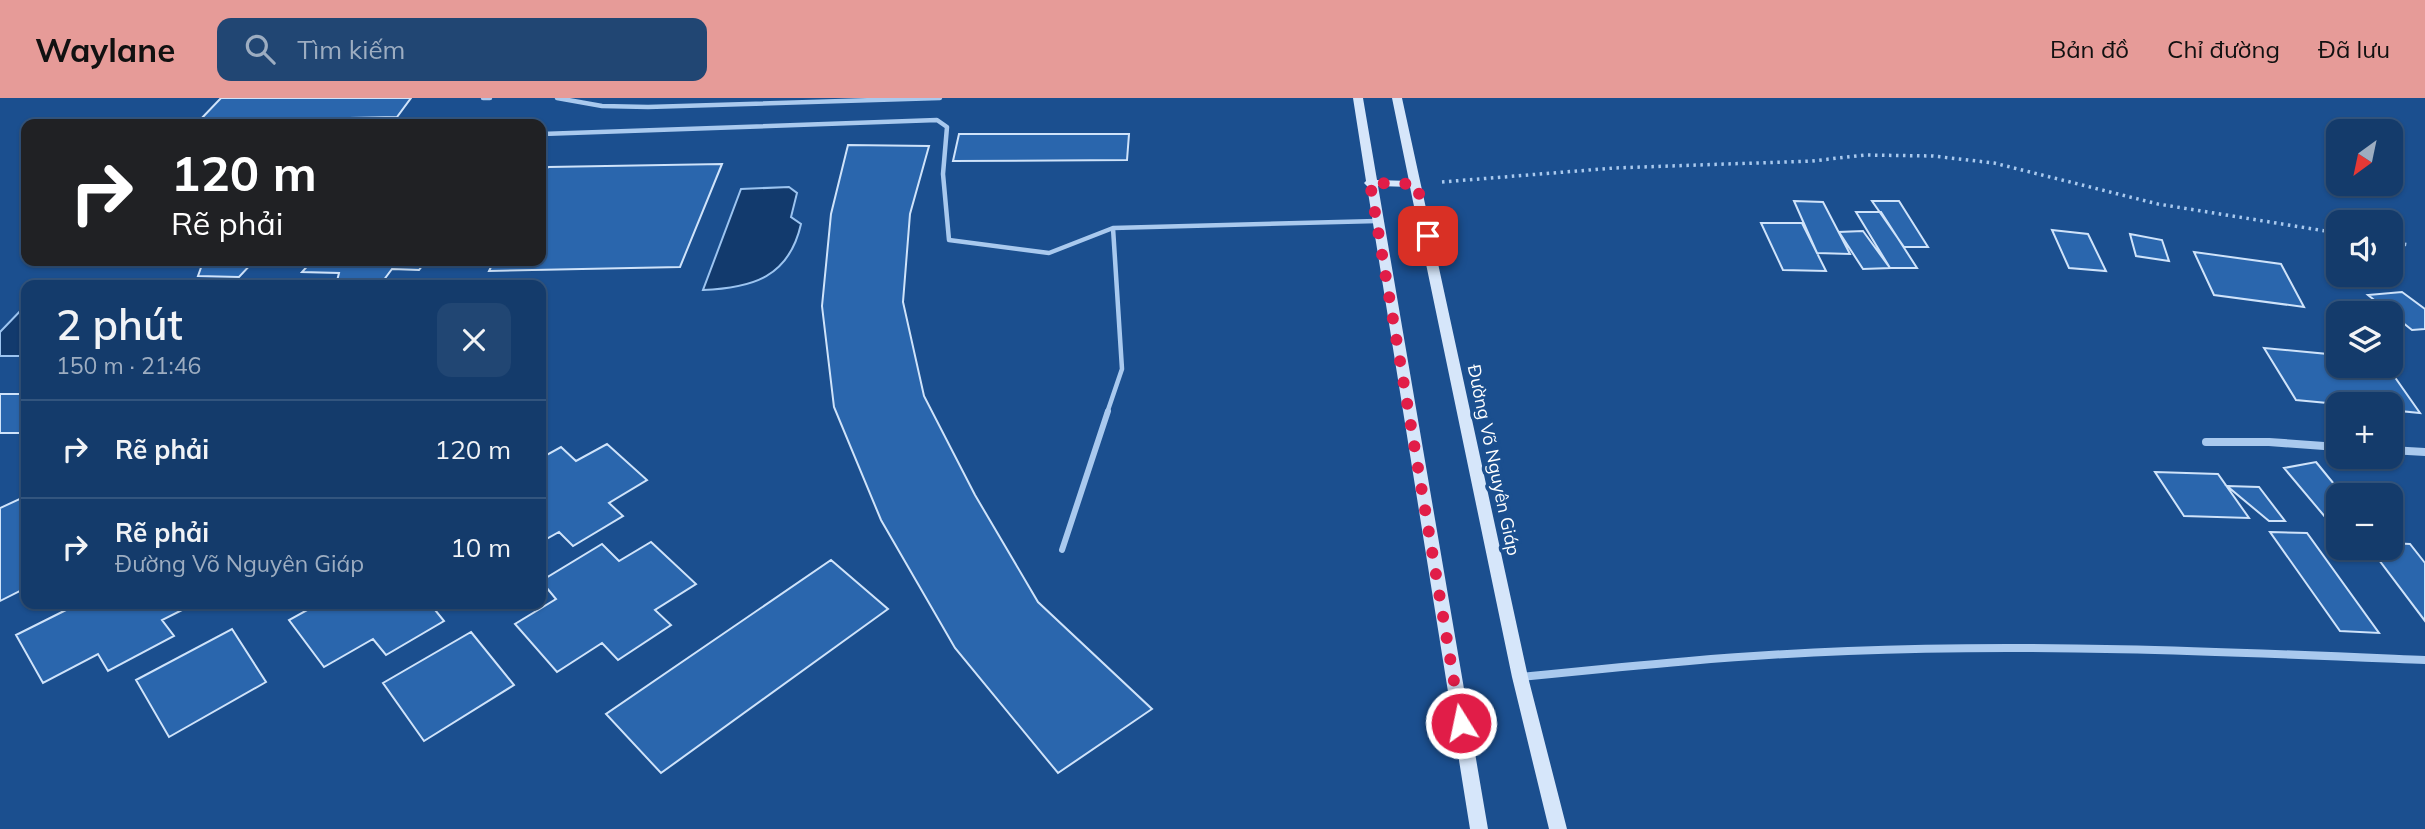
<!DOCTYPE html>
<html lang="vi">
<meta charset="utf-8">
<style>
:root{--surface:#143b6b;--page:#214673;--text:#f1f3f6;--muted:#9dadc1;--line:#33557e;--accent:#e69b98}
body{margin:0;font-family:Mulish,sans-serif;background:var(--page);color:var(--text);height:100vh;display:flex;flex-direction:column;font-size:26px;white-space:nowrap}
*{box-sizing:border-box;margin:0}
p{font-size:23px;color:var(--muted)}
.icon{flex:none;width:38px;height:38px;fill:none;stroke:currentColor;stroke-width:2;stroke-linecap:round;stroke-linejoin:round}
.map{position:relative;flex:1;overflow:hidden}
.drawer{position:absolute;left:21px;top:182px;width:525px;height:329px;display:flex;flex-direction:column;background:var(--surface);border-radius:14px;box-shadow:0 2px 5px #0004,0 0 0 2px var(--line)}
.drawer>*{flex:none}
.hud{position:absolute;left:21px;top:21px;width:525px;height:147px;border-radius:14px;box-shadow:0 2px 5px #0004,0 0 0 2px var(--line);background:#202124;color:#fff;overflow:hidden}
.needle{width:46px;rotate:213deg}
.tools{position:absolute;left:2326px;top:21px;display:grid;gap:14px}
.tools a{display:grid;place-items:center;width:77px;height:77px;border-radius:14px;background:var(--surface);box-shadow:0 2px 5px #0004,0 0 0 2px var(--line);font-size:35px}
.pin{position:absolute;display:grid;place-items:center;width:60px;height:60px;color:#fff;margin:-30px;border-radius:14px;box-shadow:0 4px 10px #0006}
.me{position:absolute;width:77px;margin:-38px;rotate:350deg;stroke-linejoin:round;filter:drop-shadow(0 0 5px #0008)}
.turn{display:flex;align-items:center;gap:24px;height:147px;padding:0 35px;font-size:32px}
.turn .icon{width:91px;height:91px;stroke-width:2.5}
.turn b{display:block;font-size:49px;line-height:60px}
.round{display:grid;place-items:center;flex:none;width:74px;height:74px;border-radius:14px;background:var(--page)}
.headline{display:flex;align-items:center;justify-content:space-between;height:119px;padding:0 35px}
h1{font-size:42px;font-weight:600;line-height:52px}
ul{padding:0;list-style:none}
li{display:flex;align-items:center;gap:21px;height:98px;padding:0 35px;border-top:2px solid var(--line)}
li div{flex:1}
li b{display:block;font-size:26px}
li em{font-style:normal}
header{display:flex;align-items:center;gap:42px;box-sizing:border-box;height:98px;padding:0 35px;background:var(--accent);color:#111}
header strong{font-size:33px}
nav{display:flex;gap:38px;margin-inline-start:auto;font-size:24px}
.search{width:490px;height:63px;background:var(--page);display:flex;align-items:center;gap:18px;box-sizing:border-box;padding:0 24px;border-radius:14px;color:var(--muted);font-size:26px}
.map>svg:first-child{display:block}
.water{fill:#123a6d;stroke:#9cc4f0;stroke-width:2}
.building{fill:#2a66ad;stroke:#cfe3fa;stroke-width:2}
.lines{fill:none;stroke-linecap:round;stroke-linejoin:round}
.path{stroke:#a9c9ee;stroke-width:3.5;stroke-dasharray:2.5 4.5;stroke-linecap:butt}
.lane-far1{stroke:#a9c9ee;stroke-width:4.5}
.lane{stroke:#a9c9ee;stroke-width:6}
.street{stroke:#a9c9ee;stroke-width:8}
.secondary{fill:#d6e6fa;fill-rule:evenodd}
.route{stroke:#e11d48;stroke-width:12;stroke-dasharray:0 21.6}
.labels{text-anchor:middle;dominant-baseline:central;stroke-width:7;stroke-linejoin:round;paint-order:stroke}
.street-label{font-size:18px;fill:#fff;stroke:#1b4f8f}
</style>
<header>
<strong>Waylane</strong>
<div class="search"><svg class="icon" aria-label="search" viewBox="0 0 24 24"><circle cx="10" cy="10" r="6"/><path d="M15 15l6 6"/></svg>Tìm kiếm</div>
<nav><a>Bản đồ</a><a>Chỉ đường</a><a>Đã lưu</a></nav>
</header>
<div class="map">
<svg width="2425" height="731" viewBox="0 0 2425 731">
<rect width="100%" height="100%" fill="#1b4f8f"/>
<!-- water -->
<path class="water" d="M789,89L797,95L791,119L801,126C789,179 753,190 703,192L741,91Z
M26,207V258H0V234Z"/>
<!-- building -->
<path class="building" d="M221,0H411L397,19L199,23Z
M959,36H1129L1127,62L953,63Z
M848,47L929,48L910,116L903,204L924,298L975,397L1038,504L1152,611L1058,675L955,550L881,422L834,309L822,208L831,116Z
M722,66L680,169L489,173L494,163H541V81L548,69Z
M1794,103L1823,104L1850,156L1817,155Z
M1872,103H1899L1928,149H1904Z
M1856,114H1881L1917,170H1890Z
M1761,125H1802L1826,173L1783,172Z
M2052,132L2088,136L2106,173L2069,170Z
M1863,133L1890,170L1863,171L1839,134Z
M2130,136L2162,142L2169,163L2136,158Z
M2194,154L2281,166L2304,209L2214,197Z
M166,163H254L239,179L198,178L203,164Z
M312,163H426L419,172L392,171L380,187H336L339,175L302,174Z
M2402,194L2425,211V231L2412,232L2368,197Z
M2264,250L2338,257V268H2387L2420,315L2390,312V306H2338L2296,302Z
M0,296H26L24,335H0Z
M607,346L647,382L609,405L623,418L573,448L559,434L541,444V360L561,349L576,363Z
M2316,364L2343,397H2338V422L2326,420L2284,370Z
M2155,374L2218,376L2249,420L2184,418Z
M2227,388L2259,389L2285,423H2269Z
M26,398V490L0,503V410Z
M2270,434L2307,435L2379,535L2340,533Z
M651,444L696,486L655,512L671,527L618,562L602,545L557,574L515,526L556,501L541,483L602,446L619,463Z
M2390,445L2410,446L2425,465V523L2370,450H2390Z
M831,462L888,511L661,675L606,616Z
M62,506H194L162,522L174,538L108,573L98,556L43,585L16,537L66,512Z
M318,506H434L431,507L444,523L386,557L373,541L324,569L289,522Z
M232,531L266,584L169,639L136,582Z
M471,534L514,587L424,643L383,585Z"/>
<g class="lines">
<!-- path -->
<path class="path" d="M1442,84L1614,70L1812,63L1865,57L1933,58L1994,65L2158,106L2338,135
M2390,144L2409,147"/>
<!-- lane-far1 -->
<path class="lane-far1" d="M483,0H490
M557,0L602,8L648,9L940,0
M542,36L937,22L947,29L943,76L949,142L1049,155L1113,130
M1107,315L1122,271L1113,130L1377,123"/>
<!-- lane -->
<path class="lane" d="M1062,452L1108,313"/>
<!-- street -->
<path class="street" d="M2206,344H2269L2338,349
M2390,352L2425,354
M1521,579C1630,568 1738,557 1848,553C2040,545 2233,554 2425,562"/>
<!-- secondary -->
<path class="secondary" d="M1353,0H1363L1377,82L1409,83L1392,0H1402L1528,579L1567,731H1549L1512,579L1410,89L1378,88L1488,731H1470L1367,88L1364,85L1366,83Z"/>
</g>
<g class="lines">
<!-- route -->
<path class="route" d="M1428,138L1417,86L1370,85L1461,625"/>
</g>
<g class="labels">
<!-- street labels -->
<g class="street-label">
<text transform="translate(1494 362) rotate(78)">Đường Võ Nguyên Giáp</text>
</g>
</g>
</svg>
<div class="tools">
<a><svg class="needle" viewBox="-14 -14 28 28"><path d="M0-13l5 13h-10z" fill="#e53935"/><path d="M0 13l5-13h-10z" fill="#9dadc1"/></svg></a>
<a><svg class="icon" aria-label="sound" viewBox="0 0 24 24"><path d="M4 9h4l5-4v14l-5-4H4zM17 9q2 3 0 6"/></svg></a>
<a><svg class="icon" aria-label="layers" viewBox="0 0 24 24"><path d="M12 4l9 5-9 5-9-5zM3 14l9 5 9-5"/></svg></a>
<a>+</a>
<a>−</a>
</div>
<div class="pin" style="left:1428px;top:138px;background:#d93025"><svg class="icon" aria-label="arrive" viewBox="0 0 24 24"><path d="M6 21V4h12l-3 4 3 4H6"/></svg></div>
<svg class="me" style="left:1461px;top:625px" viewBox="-20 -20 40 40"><circle r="17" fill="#e11d48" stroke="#fff" stroke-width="3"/><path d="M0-11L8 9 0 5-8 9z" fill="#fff"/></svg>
<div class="hud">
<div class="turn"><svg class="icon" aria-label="right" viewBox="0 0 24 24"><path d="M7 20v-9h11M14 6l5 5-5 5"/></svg><div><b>120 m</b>Rẽ phải</div></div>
</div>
<section class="drawer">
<div class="headline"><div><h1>2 phút</h1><p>150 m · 21:46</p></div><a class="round"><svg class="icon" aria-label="close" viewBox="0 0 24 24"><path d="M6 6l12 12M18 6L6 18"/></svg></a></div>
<ul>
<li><svg class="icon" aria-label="right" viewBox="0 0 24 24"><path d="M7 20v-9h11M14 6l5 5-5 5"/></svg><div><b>Rẽ phải</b></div><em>120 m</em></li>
<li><svg class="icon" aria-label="right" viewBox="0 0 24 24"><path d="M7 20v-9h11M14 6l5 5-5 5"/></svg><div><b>Rẽ phải</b><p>Đường Võ Nguyên Giáp</p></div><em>10 m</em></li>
</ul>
</section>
</div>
